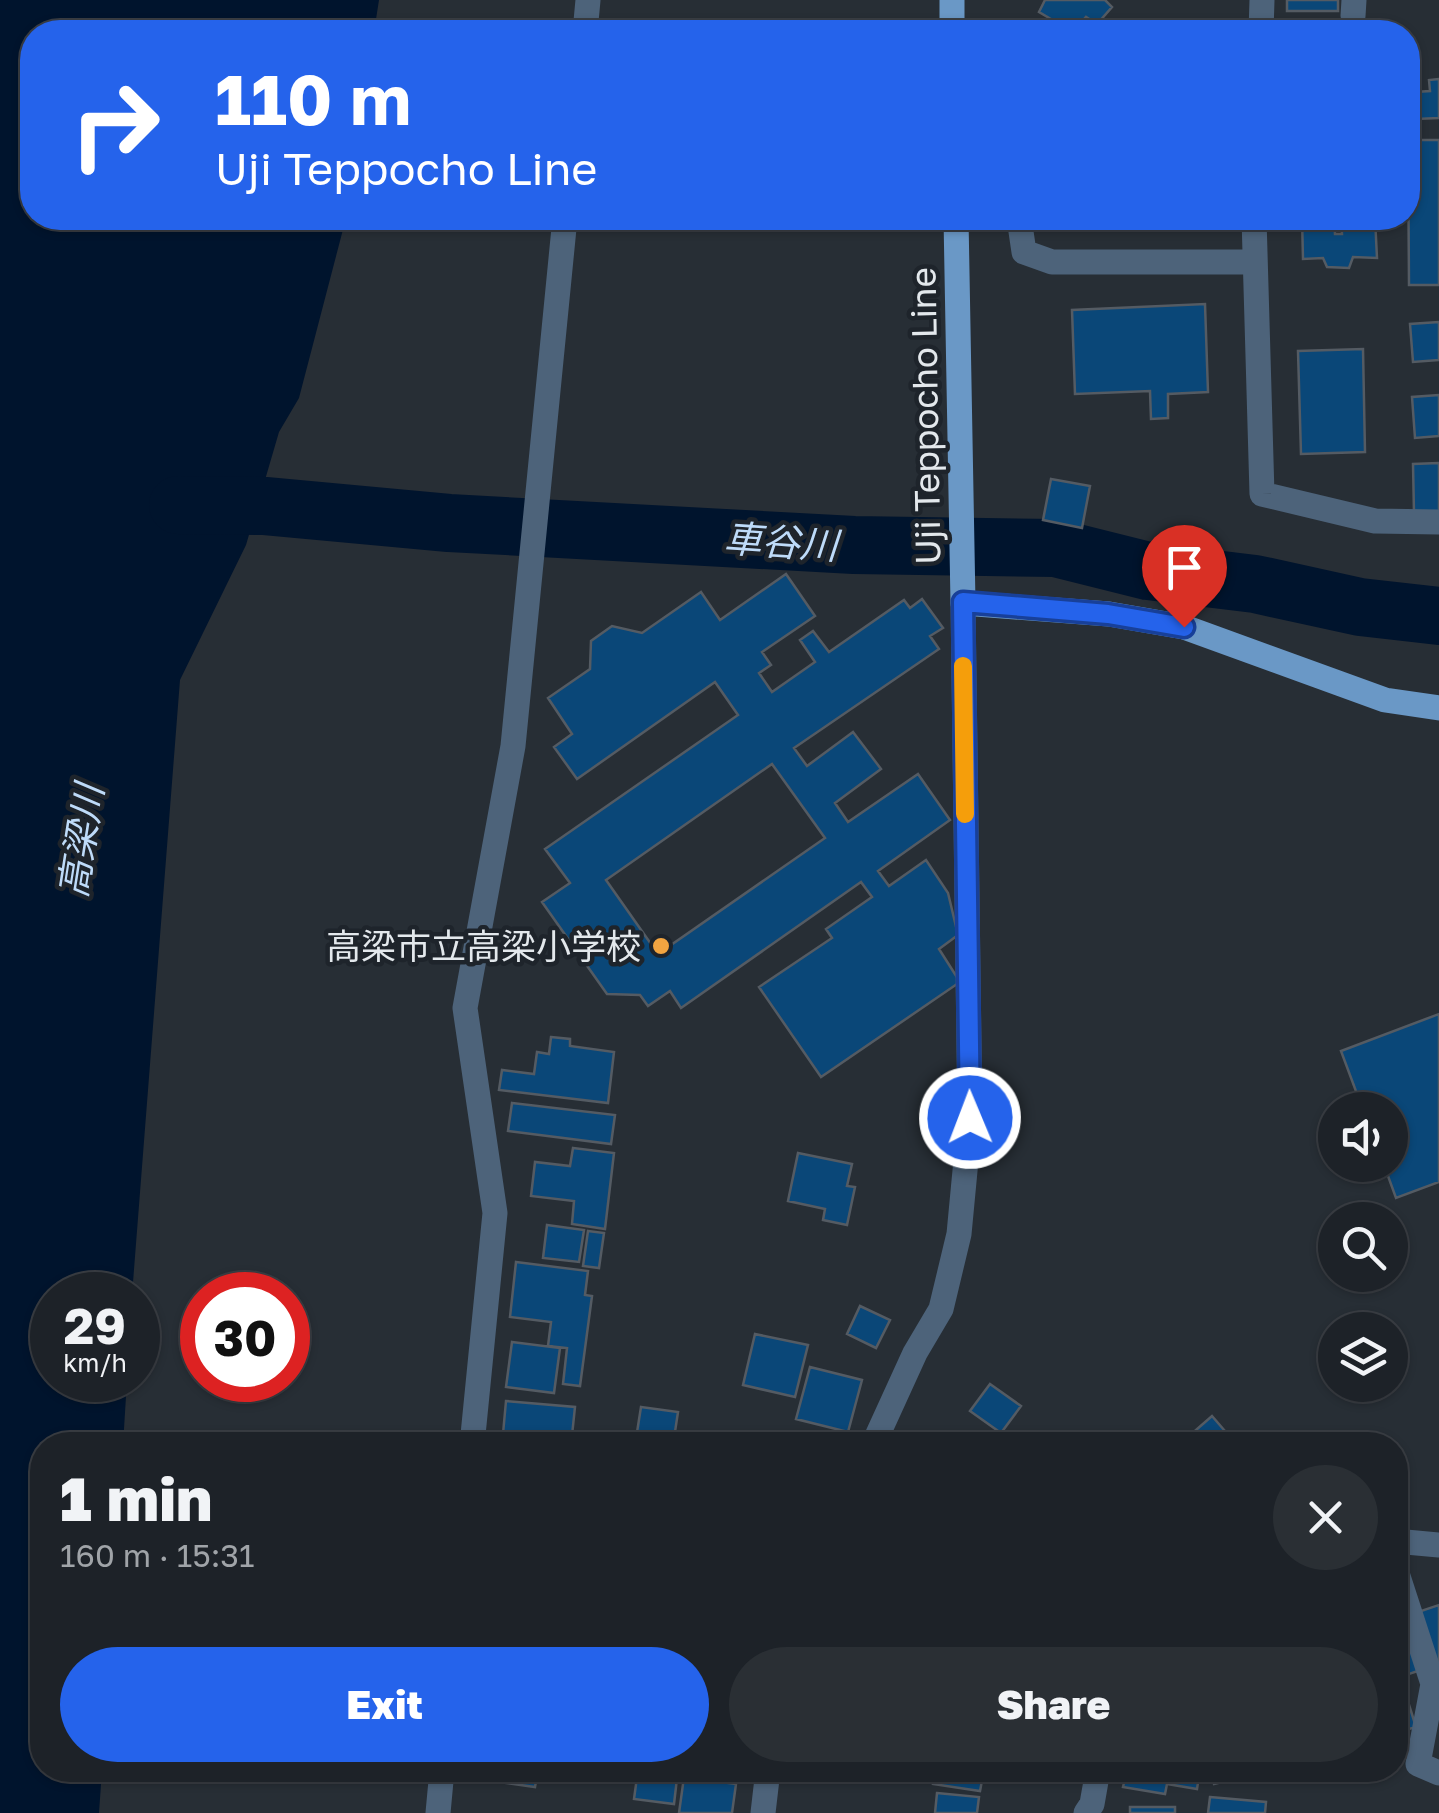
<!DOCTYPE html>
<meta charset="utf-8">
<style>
:root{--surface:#1d2228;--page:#2a2f34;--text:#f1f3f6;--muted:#a0a4a8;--line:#3b3f45;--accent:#2563eb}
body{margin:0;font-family:"Golos Text","Noto Sans JP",sans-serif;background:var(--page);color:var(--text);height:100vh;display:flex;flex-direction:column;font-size:38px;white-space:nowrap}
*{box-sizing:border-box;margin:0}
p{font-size:32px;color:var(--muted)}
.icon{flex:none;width:55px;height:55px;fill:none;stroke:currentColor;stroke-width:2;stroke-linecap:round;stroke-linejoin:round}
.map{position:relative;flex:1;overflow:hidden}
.panel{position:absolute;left:30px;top:1432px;width:1378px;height:350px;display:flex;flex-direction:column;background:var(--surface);border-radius:40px;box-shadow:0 2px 8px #0004,0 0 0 2px var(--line)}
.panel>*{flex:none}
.top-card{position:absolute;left:20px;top:20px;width:1400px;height:210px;border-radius:40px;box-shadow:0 2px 8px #0004,0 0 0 2px var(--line);background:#2563eb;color:#fff;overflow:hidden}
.tools{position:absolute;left:1318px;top:1092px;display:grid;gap:20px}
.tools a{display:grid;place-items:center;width:90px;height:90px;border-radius:50%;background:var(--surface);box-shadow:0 2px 8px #0004,0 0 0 2px var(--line);font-size:50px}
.speed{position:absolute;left:30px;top:1272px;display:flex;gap:20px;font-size:50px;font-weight:700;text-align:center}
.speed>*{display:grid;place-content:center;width:130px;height:130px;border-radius:50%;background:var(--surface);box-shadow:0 2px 8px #0004,0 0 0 2px var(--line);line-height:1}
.speed small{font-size:25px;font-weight:400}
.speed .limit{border:15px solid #d22;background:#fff;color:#111}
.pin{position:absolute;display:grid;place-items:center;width:85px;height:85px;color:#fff;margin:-102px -42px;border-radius:50% 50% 50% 0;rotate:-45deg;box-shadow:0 0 10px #0007}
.pin .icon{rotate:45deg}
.me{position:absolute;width:110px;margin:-55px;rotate:359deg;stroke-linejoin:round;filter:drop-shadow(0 0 8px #0008)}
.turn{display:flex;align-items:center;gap:35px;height:210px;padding:0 30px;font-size:45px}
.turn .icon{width:130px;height:130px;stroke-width:2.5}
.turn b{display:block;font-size:70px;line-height:85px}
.round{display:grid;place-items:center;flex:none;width:105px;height:105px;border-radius:52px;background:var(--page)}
.summary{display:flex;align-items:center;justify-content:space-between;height:170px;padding:0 30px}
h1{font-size:60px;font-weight:800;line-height:75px}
.primary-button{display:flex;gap:20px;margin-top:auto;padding:20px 30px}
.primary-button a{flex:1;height:115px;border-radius:60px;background:var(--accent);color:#fff;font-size:40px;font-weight:800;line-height:115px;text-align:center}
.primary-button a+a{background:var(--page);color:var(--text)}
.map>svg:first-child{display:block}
.water{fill:#00142d}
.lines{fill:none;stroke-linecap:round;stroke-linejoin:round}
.river{stroke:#00142d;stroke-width:58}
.building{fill:#0a4778;stroke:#545b63;stroke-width:2.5;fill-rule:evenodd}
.minor{stroke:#4d637a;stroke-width:25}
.major{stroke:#6a98c6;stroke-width:25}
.route-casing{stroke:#184099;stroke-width:25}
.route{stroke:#2563eb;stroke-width:18}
.slow{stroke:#f59e0b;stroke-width:18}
.poi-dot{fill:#f2a541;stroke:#1e242b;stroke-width:4}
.labels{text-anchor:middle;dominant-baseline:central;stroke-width:9;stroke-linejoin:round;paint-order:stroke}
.street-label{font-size:35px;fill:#e3e8ec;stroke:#1e242b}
.poi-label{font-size:35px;fill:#e3e8ec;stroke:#1e242b;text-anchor:end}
.water-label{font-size:38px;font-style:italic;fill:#bedbf9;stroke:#1e242b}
</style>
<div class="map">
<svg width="1439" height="1813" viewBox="0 0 1439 1813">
<rect width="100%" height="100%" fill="#272e35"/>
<!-- water -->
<path class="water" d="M0,0H379L374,32H32V218H346L299,398L279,432L246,545L180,680L132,1295H52V1380H127L123,1445H42V1770H102L99,1813H0Z"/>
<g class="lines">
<!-- river -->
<path class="river" d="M178,505L265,506L449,523L854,545L1056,548L1148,571L1255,584L1360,607L1439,616"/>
</g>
<!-- building -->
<path class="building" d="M1045,0H1105L1112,7L1097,24L1086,17L1073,32L1039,12Z
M1287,0H1338V11H1287Z
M1439,79V118L1416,119L1415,92L1430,91L1429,80Z
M1408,140H1439V285H1409Z
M1302,218H1334L1335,234H1342L1341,218H1375L1377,258L1353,257L1349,268L1327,267L1323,258L1303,259Z
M1205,304L1208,392L1168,394V418L1151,419L1150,391L1075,394L1072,310Z
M1439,322V360L1413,362L1410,324Z
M1363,349L1365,452L1301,454L1298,351Z
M1439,395V436L1415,438L1412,397Z
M1439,463V513H1414L1413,464Z
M1051,479L1090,486L1082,528L1043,520Z
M786,574L815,616L762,652L771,665L759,673L772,692L815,662L800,640L813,631L829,652L904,600L910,608L922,599L943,628L930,636L939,649L794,748L807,766L853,732L881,769L835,803L848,822L918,774L950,820L878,871L889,886L926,860L948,893L958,935L939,949L960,982L821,1077L759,987L832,938L826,929L872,897L861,882L681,1008L670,991L648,1006L640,995L607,994L542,902L570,883L545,849L738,715L715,682L577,779L554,747L572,734L548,698L590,669L591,641L612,626L642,633L701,592L720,620ZM772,764L825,838L658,954L606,880Z
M1439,1014V1182L1396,1198L1384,1165H1390V1110H1363L1341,1051Z
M551,1037L570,1039V1046L614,1052L608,1103L499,1090L502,1070L534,1074L537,1052L549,1054Z
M512,1103L615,1115L611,1144L508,1131Z
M573,1148L614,1153L605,1229L572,1224L574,1201L531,1196L535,1162L570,1166Z
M798,1153L852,1164L847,1186L855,1187L847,1225L823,1220L825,1209L788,1201Z
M547,1225L584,1230L579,1262L543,1258Z
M588,1231L604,1233L599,1268L583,1266Z
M516,1262L588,1271L585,1295L592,1296L580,1386L563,1384L567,1348L548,1346L551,1322L510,1317Z
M860,1306L890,1320L876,1348L847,1334Z
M755,1334L808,1345L795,1397L743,1385Z
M512,1342L560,1348L554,1393L506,1387Z
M810,1367L862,1380L848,1432L796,1419Z
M990,1384L1021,1406L1001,1433L970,1411Z
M506,1401L575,1407L571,1445H502Z
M641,1407L678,1412L673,1445H635Z
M1212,1416L1237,1445H1194L1188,1437Z
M1439,1605V1679L1418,1612Z
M1408,1617L1424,1669L1400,1677L1395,1661V1622Z
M1404,1689L1416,1727L1395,1733V1692Z
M493,1770H538L535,1787L491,1781Z
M638,1770H678L674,1804L634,1799Z
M935,1770H984L980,1791L933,1784Z
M1127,1770H1200L1197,1789L1167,1784L1165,1794L1123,1787Z
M1209,1770H1232L1234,1779L1214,1784Z
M684,1777L736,1784L732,1813H679Z
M937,1793L979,1797L977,1813H935Z
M1210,1797L1266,1802L1265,1813H1208Z
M1130,1807H1175V1813H1130Z"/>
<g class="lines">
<!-- minor -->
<path class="minor" d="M1353,16L1354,0
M585,32L588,0
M1261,32L1262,0
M1019,218L1024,252L1052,262H1253
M1254,218L1262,494L1375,521L1439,522
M472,1445L495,1213L465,1008L513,746L565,218
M873,1445L915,1353L941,1309L959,1234L970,1118L963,603
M1395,1541L1439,1545
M1395,1567L1433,1684L1418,1764L1439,1773
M438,1813L442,1770
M763,1813L768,1770
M1086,1813L1092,1804L1098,1770"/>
<!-- major -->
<path class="major" d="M952,0V32
M956,218L963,603L1109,614L1184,627L1385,700L1439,708"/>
</g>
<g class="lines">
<!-- route casing -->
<g class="route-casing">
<path id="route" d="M970,1118L963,602L1108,614L1184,627"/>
</g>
<!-- route -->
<use href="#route" class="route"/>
<!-- slow -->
<path class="slow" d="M963,666L965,814"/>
</g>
<!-- markers -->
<circle class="poi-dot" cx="661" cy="946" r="10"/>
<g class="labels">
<!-- street labels -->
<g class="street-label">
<text transform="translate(925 416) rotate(-91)">Uji Teppocho Line</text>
</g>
<!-- poi labels -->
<g class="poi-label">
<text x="641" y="946">高梁市立高梁小学校</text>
</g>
<!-- water labels -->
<g class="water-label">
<text transform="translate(781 541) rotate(4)">車谷川</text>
<text transform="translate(80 841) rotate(-81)">高梁川</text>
</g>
</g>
</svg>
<div class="tools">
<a><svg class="icon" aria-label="sound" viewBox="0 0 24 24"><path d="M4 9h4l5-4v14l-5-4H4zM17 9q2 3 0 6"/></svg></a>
<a><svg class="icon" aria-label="search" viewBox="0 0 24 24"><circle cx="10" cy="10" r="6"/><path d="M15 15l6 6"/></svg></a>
<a><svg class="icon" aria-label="layers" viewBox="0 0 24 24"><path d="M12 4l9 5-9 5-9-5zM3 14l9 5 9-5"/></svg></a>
</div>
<div class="speed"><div>29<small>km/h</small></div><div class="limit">30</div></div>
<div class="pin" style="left:1184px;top:627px;background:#d93025"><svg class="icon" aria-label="arrive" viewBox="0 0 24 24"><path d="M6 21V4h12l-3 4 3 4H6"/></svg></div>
<svg class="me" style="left:970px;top:1118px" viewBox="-20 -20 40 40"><circle r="17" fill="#2563eb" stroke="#fff" stroke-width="3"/><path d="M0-11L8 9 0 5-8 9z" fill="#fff"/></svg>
<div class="top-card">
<div class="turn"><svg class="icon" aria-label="right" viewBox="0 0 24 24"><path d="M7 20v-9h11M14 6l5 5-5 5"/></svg><div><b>110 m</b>Uji Teppocho Line</div></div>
</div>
<section class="panel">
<div class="summary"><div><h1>1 min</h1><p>160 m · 15:31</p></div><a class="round"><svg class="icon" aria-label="close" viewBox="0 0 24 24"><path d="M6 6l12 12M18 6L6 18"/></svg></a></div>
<div class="primary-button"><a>Exit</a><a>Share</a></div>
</section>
</div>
